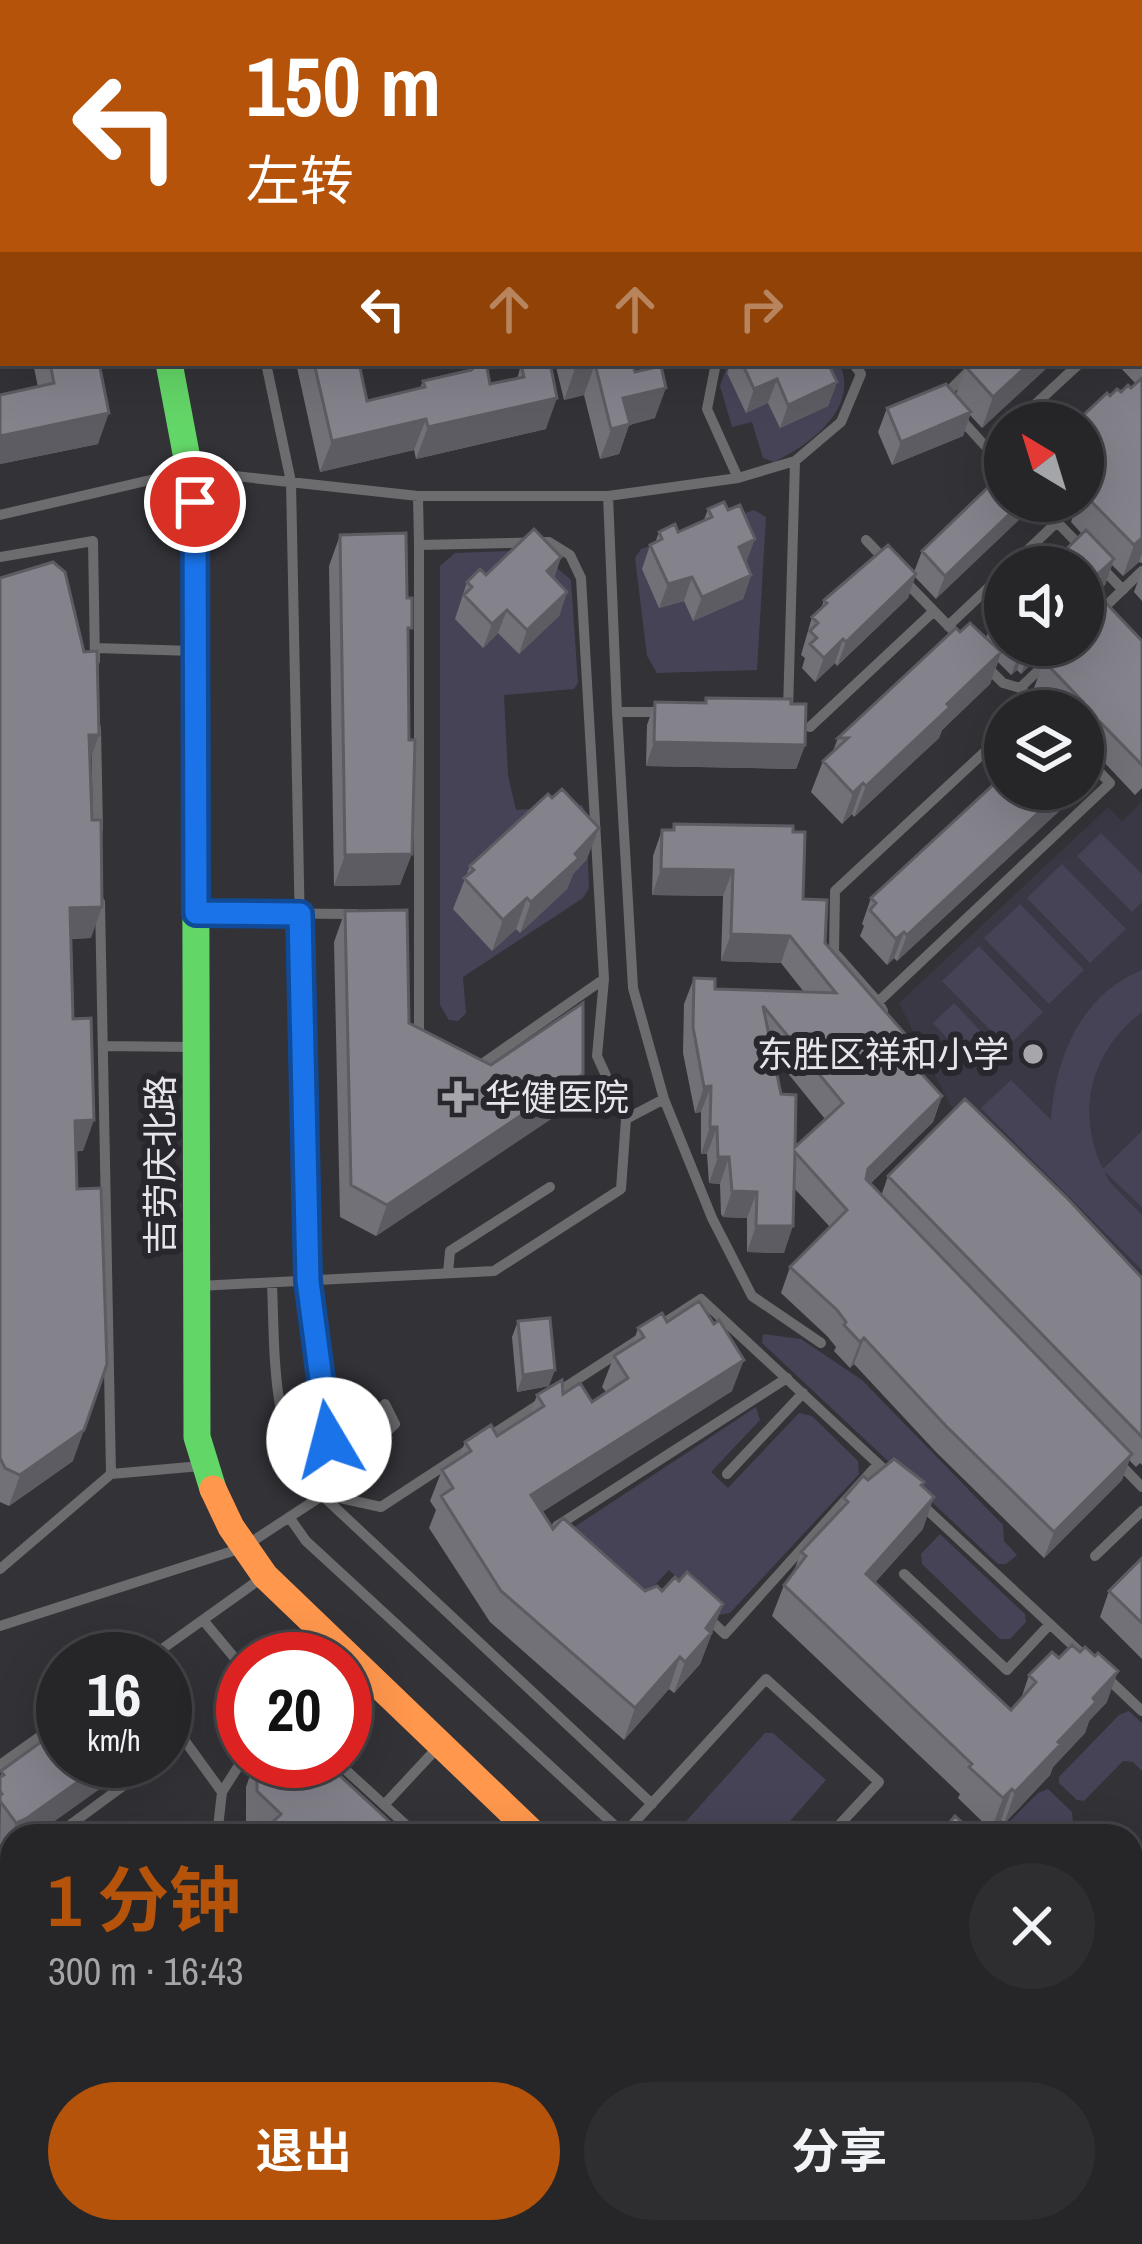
<!DOCTYPE html>
<html lang="zh">
<meta charset="utf-8">
<style>
:root{--surface:#262629;--page:#2e2e31;--text:#f1f3f6;--muted:#a4a5a8;--line:#424346;--accent:#b45309}
body{margin:0;font-family:"Archivo Narrow","Noto Sans SC",sans-serif;background:var(--page);color:var(--text);height:100vh;display:flex;flex-direction:column;font-size:45px;white-space:nowrap}
*{box-sizing:border-box;margin:0}
p{font-size:39px;color:var(--muted)}
.icon{flex:none;width:66px;height:66px;fill:none;stroke:currentColor;stroke-width:2;stroke-linecap:round;stroke-linejoin:round}
.map{position:relative;flex:1;overflow:hidden}
.details{position:absolute;left:0px;top:1824px;width:1143px;height:420px;display:flex;flex-direction:column;background:var(--surface);border-radius:36px 36px 0 0;box-shadow:0 12px 48px #0002,0 0 0 3px var(--line)}
.details>*{flex:none}
.banner{position:absolute;left:0px;top:0px;width:1143px;height:366px;box-shadow:0 12px 48px #0002,0 0 0 3px var(--line);background:#b45309;color:#fff;overflow:hidden}
.needle{width:78px;rotate:322deg}
.tools{position:absolute;left:984px;top:402px;display:grid;gap:24px}
.tools a{display:grid;place-items:center;width:120px;height:120px;border-radius:50%;background:var(--surface);box-shadow:0 12px 48px #0002,0 0 0 3px var(--line);font-size:60px}
.speed{position:absolute;left:36px;top:1632px;display:flex;gap:24px;font-size:60px;font-weight:700;text-align:center}
.speed>*{display:grid;place-content:center;width:156px;height:156px;border-radius:50%;background:var(--surface);box-shadow:0 12px 48px #0002,0 0 0 3px var(--line);line-height:1}
.speed small{font-size:30px;font-weight:400}
.speed .limit{border:18px solid #d22;background:#fff;color:#111}
.pin{position:absolute;display:grid;place-items:center;width:102px;height:102px;color:#fff;margin:-51px;border:6px solid #fff;border-radius:50%;box-shadow:0 3px 12px #0007}
.me{position:absolute;width:132px;margin:-66px;rotate:352deg;stroke-linejoin:round;filter:drop-shadow(0 0 9px #0008)}
.turn{display:flex;align-items:center;gap:42px;height:252px;padding:0 48px;font-size:54px}
.turn .icon{width:156px;height:156px;stroke-width:2.5}
.turn b{display:block;font-size:84px;line-height:102px}
.lanes{display:flex;align-items:center;height:114px;padding:0 48px;background:#0003;justify-content:center;gap:60px;direction:ltr}
.lanes .off{opacity:.35}
.round{display:grid;place-items:center;flex:none;width:126px;height:126px;border-radius:63px;background:var(--page)}
.overview{display:flex;align-items:center;justify-content:space-between;height:204px;padding:0 48px}
h1{font-size:72px;font-weight:700;line-height:90px;color:var(--accent)}
.primary-button{display:flex;gap:24px;margin-top:auto;padding:24px 48px}
.primary-button a{flex:1;height:138px;border-radius:72px;background:var(--accent);color:#fff;font-size:48px;font-weight:700;line-height:138px;text-align:center}
.primary-button a+a{background:var(--page);color:var(--text)}
.map>svg:first-child{display:block}
.built{fill:#393844}
.green{fill:#464357}
.lines{fill:none;stroke-linecap:round;stroke-linejoin:round}
.lane{stroke:#6c6b6e;stroke-width:10}
.fast{stroke:#63d668;stroke-width:27}
.slow{stroke:#ff974d;stroke-width:27}
.jam{stroke:#b3261e;stroke-width:27}
.wall{fill:#727178;fill-rule:evenodd}
.shaded-wall{fill:#5c5c62}
.building{fill:#84838c;stroke:#5c5c62;stroke-width:3;fill-rule:evenodd}
.route-casing{stroke:#114b97;stroke-width:30}
.route{stroke:#1a73e8;stroke-width:21}
.poi-dot{fill:#a7a6ab;stroke:#27272d;stroke-width:4.5}
.labels{text-anchor:middle;dominant-baseline:central;stroke-width:12;stroke-linejoin:round;paint-order:stroke}
.poi-label{font-size:36px;fill:#e6e5ea;stroke:#27272d;text-anchor:end}
.street-label{font-size:36px;fill:#e6e5ea;stroke:#27272d}
</style>
<div class="map">
<svg width="1142" height="2244" viewBox="0 0 1142 2244">
<rect width="100%" height="100%" fill="#323237"/>
<!-- built -->
<path class="built" d="M1142,802V1299L950,1105L899,1003L1108,807L1122,821Z"/>
<!-- green -->
<path class="green" d="M728,363H839C861,407 810,445 774,462L763,458L752,422L732,427L720,386Z
M754,510L766,517L757,670L657,673L647,656L635,558L641,549Z
M536,550L571,580L578,683L574,689L504,695L508,775L516,810L582,805L586,813L589,888L583,898L463,977L466,1013L458,1021L449,1020L440,1005V566L455,553Z
M1101,833L1142,874V902L1132,912L1077,856Z
M1062,864L1126,929L1090,963L1027,898Z
M1020,904L1084,970L1049,1004L984,938Z
M979,946L1043,1012L1007,1047L942,981Z
M1142,970V1012C1091,1051 1075,1111 1103,1169L1142,1131V1207L1104,1171L1109,1181L1142,1215V1270L981,1108L1011,1080L1051,1120C1055,1059 1080,995 1142,970Z
M954,1003L995,1046L974,1067L933,1023Z
M763,1334L801,1339L862,1380L1003,1525L1004,1541L1017,1555L1006,1564H998L762,1343Z
M756,1407L760,1420L711,1472L728,1488L799,1413L812,1416L858,1461L859,1474L730,1613L719,1615L669,1570L641,1600L567,1532Z
M940,1534L1025,1614L1026,1622L1010,1639H1000L922,1564L921,1554Z
M1129,1711L1142,1723V1771L1133,1762L1123,1761L1084,1801L1077,1800L1059,1783V1777L1119,1715Z
M765,1733H773L826,1780L777,1836H673Z
M1048,1789L1072,1812L1073,1823L1060,1836H995L1038,1793Z"/>
<g class="lines">
<!-- lane -->
<path class="lane" d="M650,0L651,3
M1140,308L1142,306
M266,363L291,482L307,1281L330,1440L349,1471
M716,363L707,409L738,478L795,461L841,422L861,374L853,363
M942,398L977,363
M958,416L987,448L1005,432
M1015,423L1080,363
M418,496H608L617,712H662
M608,496L738,478
M0,515L189,471L418,496L419,545L549,542L570,555L581,578L604,979L597,1056L626,1119L621,1189L494,1271L199,1286
M866,540L888,563
M419,545V1032L425,1036
M0,557L93,541L95,661
M1010,567L1057,522L1085,551
M1102,568L1123,590
M901,577L963,641
M948,626L1005,572
M1083,628L1142,571
M95,648L194,651
M984,664L1003,683L1020,688
M788,711L795,461
M1042,711L1020,688L1065,645
M617,712L633,988L664,1099L626,1119
M810,727L934,611
M96,728L98,829
M100,902L111,1474
M200,913L356,914
M878,1002L834,952L835,891L1005,733
M883,1011L878,1002L1110,783L1083,755
M103,1046L195,1047
M473,1062L479,1066L604,979
M664,1099L712,1218L752,1296L821,1343
M448,1273L450,1251L550,1187
M272,1283C275,1358 271,1435 317,1499
M484,1440L701,1299L889,1474
M1116,1460L1142,1487
M727,1474L803,1393
M322,1494L381,1507L468,1450
M324,1497L652,1804
M920,1503L1082,1654
M289,1517L306,1541L624,1834
M557,1526L787,1378
M1095,1556L1142,1511
M0,1569L111,1474L201,1466
M904,1574L1007,1670L1050,1624
M706,1616L725,1634L878,1464
M203,1620L243,1668
M0,1626L242,1548L317,1499L395,1424L385,1404
M148,1659L263,1577
M1104,1675L1142,1711
M165,1755L185,1741L222,1792
M336,1761L418,1836
M0,1765L63,1720
M384,1805L439,1746
M55,1836L157,1761
M217,1836L222,1792L243,1759
M622,1836L766,1679L879,1782L829,1836
M0,1876L12,1868
M1131,1908L1142,1897
M0,2052L12,2043
M1131,2086L1142,2076
M0,2206L12,2196
M388,2232L403,2244
M856,2232L869,2244
M91,2244L106,2232"/>
<!-- fast -->
<path class="fast" d="M1061,0L1064,3
M169,363L195,501L197,1437L213,1489
M1131,2193L1142,2183
M1076,2244L1089,2232"/>
<!-- slow -->
<path class="slow" d="M451,3L464,0
M1140,27L1142,29
M1140,84L1142,86
M0,106H3
M213,1489L231,1527L265,1576L536,1836
M977,2232L990,2244"/>
<!-- jam -->
<path class="jam" d="M1115,0L1118,3
M302,3L314,0
M0,73H3"/>
</g>
<!-- wall -->
<path class="wall" d="M1142,322V563L1139,562L1123,576L1112,565L1105,585L1095,594L1087,608L1142,641V788L1135,795L1101,759L1093,779L1083,711H1057L1034,688L1044,661L1083,645L1082,534L1071,522L1076,508L1069,501H1083V423L1110,396L1131,388L1136,384L1118,365L1119,363H1140V324Z
M33,363H99L98,444L0,464V395L38,387Z
M296,363H359L367,401L420,388L423,381L490,384L517,379L521,365L546,429L416,459L414,450L320,472Z
M555,363H632L655,418L629,425L619,454L600,459L584,395L564,400Z
M731,363H834L831,369L837,382L828,406L780,428L768,403L746,413L727,373Z
M970,363H1052L982,428L970,415L963,436L892,465L878,432L887,408L956,394L966,367Z
M1005,471L936,599L915,577L908,598L837,666L835,663L815,682L802,668L805,658L801,655L812,617L821,609L824,600L914,572L922,551Z
M708,509L746,563L751,575L743,599L693,621L684,601L659,608L642,569L650,545L655,543L659,532H678L704,520Z
M340,535L408,639L400,885L334,886L329,566Z
M561,557L554,578L567,592L559,616L519,654L498,633L483,648L455,619L467,582L486,575Z
M1142,570V601L1134,592Z
M0,578L99,735L90,759L91,938L71,939L73,1019L83,1151H76L73,1461L9,1506L0,1502Z
M1005,609V645H1051L1021,674L1017,670L1011,675L998,662L990,684L942,730L939,738L854,817L852,814L842,824L811,792L823,761L833,751L838,738L960,632L986,638L992,621Z
M706,698L791,704L805,745L796,769L646,766L647,725L655,702L704,703Z
M1005,789H1083L897,961L894,958L887,965L860,936L864,926L862,924L871,898Z
M674,824L803,899L825,943L923,1075L942,1096L933,1122L870,1184L881,1196L888,1176L1142,1278V1465L1140,1463L1136,1467L1129,1460L1122,1480L1044,1558L936,1452L854,1364L850,1368L834,1351L836,1347L827,1336L781,1293L790,1267L830,1227L794,1188L784,1253L747,1252V1218L723,1217L721,1214L720,1184L709,1183L707,1154H701V1112L695,1113L683,1053L684,1004L694,978L715,989L804,992L781,963L721,961L723,896L652,895L653,856L662,830H672ZM773,1055L825,1119L795,1147L781,1094Z
M587,859L573,874L567,889L520,933L516,929L492,951L453,909L470,866Z
M345,911L409,1023L572,1105L376,1236L340,1217L334,942Z
M518,1321L549,1386L517,1392L512,1337Z
M667,1322L732,1391L542,1512L553,1529L645,1591H662L679,1581L723,1604L700,1664L674,1693L669,1689L624,1740L490,1622L429,1528L436,1510L430,1501L442,1470L458,1460L465,1442L497,1436L530,1414L537,1395L563,1394L592,1402L606,1392L602,1387L614,1356L633,1344L638,1328Z
M868,1480L922,1486L923,1529L875,1582L1011,1710L1021,1699L1029,1675L1107,1702L1089,1721L1085,1733L1053,1767L1050,1775L1004,1824L1001,1820L991,1830L958,1798L960,1794L772,1616L784,1585L794,1571L801,1552L839,1511L844,1498Z
M1142,1558V1659L1100,1617L1109,1591Z
M255,1761H324L405,1836L260,1835L246,1822V1787Z
M1,1771L34,1836H12V1851L4,1854L0,1848Z
M147,2232H230L215,2244H143Z
M527,2232H823L820,2244H555Z"/>
<!-- shaded-wall -->
<path class="shaded-wall" d="M3,227V256H0V228Z
M1030,363H1052L982,428L993,397Z
M595,364L584,395L564,400L575,369Z
M777,379L768,403L746,413L754,389Z
M837,382L828,406L780,428L788,405Z
M666,388L655,418L629,425L619,454L600,459L623,398Z
M557,398L546,429L416,459L428,427Z
M971,412L963,436L892,465L901,442Z
M109,413L98,444L0,464V436Z
M426,419L414,450L320,472L332,441Z
M1023,501H1039L936,599L945,576Z
M1142,538V553L1139,562L1123,576L1134,545Z
M755,539L746,563L739,547Z
M561,557L553,581L547,571Z
M1114,559L1105,585L1095,594L1092,602L1083,613L1084,598L1099,573Z
M916,574L908,598L837,666L846,642Z
M751,575L743,599L693,621L702,597Z
M692,577L684,601L659,608L668,584Z
M567,592L559,616L519,654L527,630Z
M507,610L498,633L483,648L492,624Z
M843,639L835,663L815,682L824,658Z
M1026,645L1017,670L1011,675L1021,649Z
M1033,645H1051L1021,674L1030,647Z
M1001,652L990,684L942,730L939,738L854,817L866,786Z
M1087,721L1100,722L1090,748L1083,731Z
M89,735H99L88,766Z
M654,742L805,745L796,769L646,766Z
M1103,753L1093,779L1083,789V771Z
M863,783L852,814L842,824L853,793Z
M1064,789H1083L897,961L907,935Z
M599,828L587,859L573,874L567,889L520,933L531,902Z
M412,854L400,885L334,886L345,855Z
M661,869L733,870L723,896L652,895Z
M527,898L516,929L492,951L503,920Z
M102,907L91,938L59,939L70,908Z
M904,932L894,958L887,965L896,939Z
M731,934L790,936L781,963L721,961Z
M583,1074L572,1105L376,1236L387,1205Z
M711,1086L701,1112L695,1113L704,1087Z
M942,1096L933,1122L858,1195L868,1169Z
M94,1120L83,1151L64,1152L75,1121Z
M710,1127H717L707,1154H701Z
M718,1157H729L720,1184L709,1183Z
M732,1191L757,1192L747,1218L723,1217Z
M756,1226H793L784,1253L747,1252Z
M864,1338L854,1364L850,1368L860,1342Z
M744,1360L732,1391L520,1526L531,1495Z
M555,1370L549,1386L517,1392L523,1375Z
M84,1430L73,1461L9,1506L20,1475Z
M1132,1454L1122,1480L1044,1558L1054,1532Z
M934,1497L923,1529L855,1605L866,1574Z
M723,1604L700,1664L674,1693L685,1662Z
M680,1657L669,1689L624,1740L635,1708Z
M1118,1671L1107,1702L1089,1721L1085,1733L1053,1767L1050,1775L1004,1824L1015,1792L1093,1698Z
M188,1699L177,1730L165,1742V1719Z
M107,1761H139L34,1836H12V1851L4,1854L16,1823Z
M1012,1789L1001,1820L991,1830L1003,1798Z
M12,1967V1984L0,1994V1977Z
M1142,1985V2006L1131,2016V1994Z
M12,2148V2170L0,2180V2158Z
M201,2232H230L215,2244H186Z"/>
<!-- building -->
<path class="building" d="M783,0H992L1000,3H771Z
M1140,158L1142,160V260L1140,262Z
M0,184H3V227L0,228Z
M1142,322V348L1140,346V324Z
M50,363H99L109,413L0,436V395L54,383Z
M314,363H359L367,401L425,387L423,381L471,370L480,363H486L490,384L524,377L521,365L532,363H550L557,398L428,427L426,419L332,441Z
M574,363H632L635,372L661,366L666,388L623,398L630,424L611,429L595,364L575,369Z
M742,363H828L837,382L788,405L777,379L754,389Z
M970,363H1030L993,397L966,367Z
M1142,378V538L1134,545L1083,493L1092,483L1083,474V423H1075L1107,393L1110,396L1117,389L1121,392L1128,385L1131,388Z
M946,384L971,412L901,442L887,408Z
M1005,471V501H1023L945,576L922,551Z
M724,502L728,510L740,505L755,539L739,547L751,575L702,597L692,577L668,584L650,545L662,539L659,532L675,524L678,532L712,517L708,509Z
M534,529L561,557L547,571L567,592L527,630L507,610L492,624L464,595L472,587L467,582L480,569L486,575Z
M1086,530L1114,559L1099,573L1102,576L1084,598L1085,608L1094,611L1106,603L1142,641V765L1100,722L1087,721L1084,732L1103,753L1083,771V711H1073L1083,702L1044,661L1061,645H1083V567H1048Z
M406,533L407,598H412V628H408L409,740H415L412,854L345,855L340,535Z
M888,545L916,574L846,642L843,639L824,658L810,644L817,638L810,631L818,623L812,617L827,603L824,600Z
M53,562L65,572L84,652L97,651L99,735H89L92,820H101L102,907L70,908L73,1019L91,1018L94,1120L75,1121L77,1189L101,1188L107,1364L84,1430L20,1475L5,1468L0,1458V578Z
M1005,609V634L992,621Z
M970,623L1001,652L947,704L950,707L866,786L863,783L853,793L823,761L848,738H838L956,628L960,632Z
M706,698L791,699V704H806L805,745L654,742L655,702L706,703Z
M1005,774V789H1064L907,935L904,932L896,939L870,910L876,903L871,898Z
M562,789L599,828L575,854L579,858L531,902L527,898L503,920L464,878L474,870L470,866L548,794L552,798Z
M674,824L793,826V832H805L803,899L827,900L825,943L913,1043L926,1067L920,1072L942,1096L868,1169L866,1179L1132,1454L1054,1532L946,1426L864,1338L860,1342L844,1325L846,1322L837,1310L790,1267L847,1210L795,1152L793,1226H756L757,1192L732,1191L729,1157H718L717,1127H710L711,1086L704,1087L693,1027L694,978L715,979V989L836,993L790,936L731,934L733,870L661,869L662,830H674ZM763,1006L843,1103L795,1147L796,1095L781,1094Z
M407,910L409,1023L491,1065L583,1003V1074L387,1205L351,1185L345,911Z
M965,1099L1067,1198L1142,1278V1437L888,1176Z
M699,1301L714,1324L719,1320L744,1360L531,1495L553,1529L563,1518L645,1591L657,1586L662,1591L675,1577L679,1581L687,1572L723,1604L706,1628L711,1633L685,1662L680,1657L635,1708L501,1591L441,1496L453,1488L442,1470L471,1451L465,1442L491,1425L497,1436L544,1406L537,1395L562,1380L563,1394L580,1383L592,1402L628,1378L614,1356L644,1337L638,1328L662,1313L667,1322Z
M550,1318L555,1370L523,1375L518,1321Z
M894,1459L924,1482L921,1485L934,1497L866,1574L1011,1710L1036,1682L1029,1675L1052,1652L1059,1658L1072,1645L1080,1652L1085,1647L1095,1656L1098,1653L1118,1671L1093,1698L1096,1702L1058,1742L1061,1744L1015,1792L1012,1789L1003,1798L969,1767L972,1764L784,1585L806,1556L801,1552L848,1502L844,1498L863,1476L868,1480Z
M1142,1558V1623L1109,1591Z
M170,1673L188,1699L180,1709L165,1719V1675Z
M63,1726V1761H107L27,1818L16,1823L0,1801V1795L2,1794L0,1791V1777L4,1775L1,1771Z
M257,1761H324L405,1836H259L281,1814L257,1791Z
M955,1816L977,1836H930L936,1830L940,1834Z
M1135,1903L1142,1910V1985L1131,1994V1907Z
M12,1907V1967L0,1977V1916Z
M12,2069V2148L0,2158V2079Z
M161,2232H201L186,2244H171Z
M434,2232H497L510,2242L508,2244H424Z
M613,2232H817L822,2237L815,2244H643Z"/>
<g class="lines">
<!-- route casing -->
<g class="route-casing">
<path id="route" d="M195,502L196,913L300,914L308,1281L329,1440"/>
</g>
<!-- route -->
<use href="#route" class="route"/>
</g>
<!-- markers -->
<g class="poi-dot">
<circle cx="1033" cy="1054" r="12"/>
<path d="M452 1079h12v12h12v12h-12v12h-12v-12h-12v-12h12z"/>
</g>
<g class="labels">
<!-- poi labels -->
<g class="poi-label">
<text x="1009" y="1054">东胜区祥和小学</text>
<text x="485" y="1097" text-anchor="start">华健医院</text>
</g>
<!-- street labels -->
<g class="street-label">
<text transform="translate(160 1165) rotate(-90)">吉劳庆北路</text>
</g>
</g>
</svg>
<div class="tools">
<a><svg class="needle" viewBox="-14 -14 28 28"><path d="M0-13l5 13h-10z" fill="#e53935"/><path d="M0 13l5-13h-10z" fill="#a4a5a8"/></svg></a>
<a><svg class="icon" aria-label="sound" viewBox="0 0 24 24"><path d="M4 9h4l5-4v14l-5-4H4zM17 9q2 3 0 6"/></svg></a>
<a><svg class="icon" aria-label="layers" viewBox="0 0 24 24"><path d="M12 4l9 5-9 5-9-5zM3 14l9 5 9-5"/></svg></a>
</div>
<div class="speed"><div>16<small>km/h</small></div><div class="limit">20</div></div>
<div class="pin" style="left:195px;top:502px;background:#d93025"><svg class="icon" aria-label="arrive" viewBox="0 0 24 24"><path d="M6 21V4h12l-3 4 3 4H6"/></svg></div>
<svg class="me" style="left:329px;top:1440px" viewBox="-20 -20 40 40"><circle r="19" fill="#fff"/><path d="M0-13L10 11 0 6-10 11z" fill="#1a73e8"/></svg>
<div class="banner">
<div class="turn"><svg class="icon" aria-label="left" viewBox="0 0 24 24"><path d="M17 20v-9H6M10 6l-5 5 5 5"/></svg><div><b>150 m</b>左转</div></div>
<div class="lanes"><svg class="icon" aria-label="left" viewBox="0 0 24 24"><path d="M17 20v-9H6M10 6l-5 5 5 5"/></svg><svg class="icon off" aria-label="ahead" viewBox="0 0 24 24"><path d="M12 20V5M6 11l6-6 6 6"/></svg><svg class="icon off" aria-label="ahead" viewBox="0 0 24 24"><path d="M12 20V5M6 11l6-6 6 6"/></svg><svg class="icon off" aria-label="right" viewBox="0 0 24 24"><path d="M7 20v-9h11M14 6l5 5-5 5"/></svg></div>
</div>
<section class="details">
<div class="overview"><div><h1>1 分钟</h1><p>300 m · 16:43</p></div><a class="round"><svg class="icon" aria-label="close" viewBox="0 0 24 24"><path d="M6 6l12 12M18 6L6 18"/></svg></a></div>
<div class="primary-button"><a>退出</a><a>分享</a></div>
</section>
</div>
